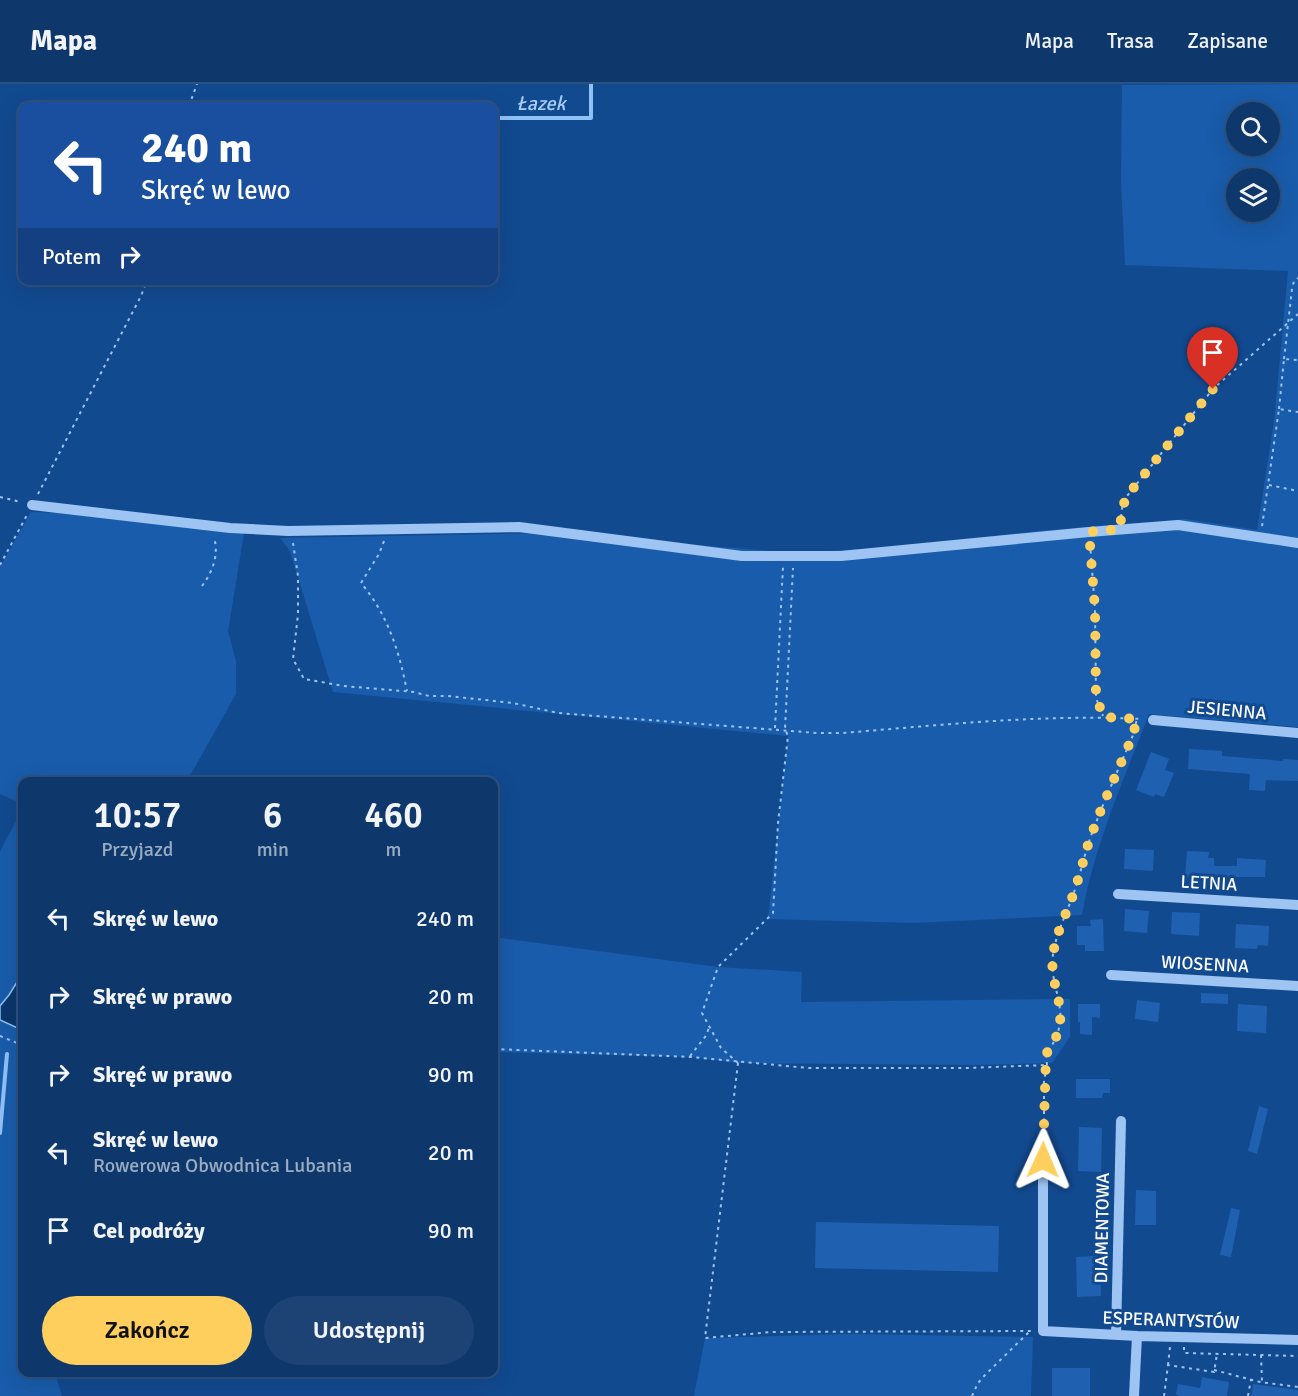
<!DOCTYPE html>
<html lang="pl">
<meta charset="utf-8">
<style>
:root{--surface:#0e386c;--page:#1c4374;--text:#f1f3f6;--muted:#9bacc2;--line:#2e527f;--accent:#ffcf5e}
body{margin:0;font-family:Signika,sans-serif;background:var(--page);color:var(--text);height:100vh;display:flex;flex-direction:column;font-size:22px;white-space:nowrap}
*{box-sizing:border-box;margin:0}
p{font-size:20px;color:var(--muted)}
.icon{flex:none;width:33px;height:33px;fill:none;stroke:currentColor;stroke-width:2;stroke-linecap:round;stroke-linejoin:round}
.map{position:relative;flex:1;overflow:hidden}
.sheet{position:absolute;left:18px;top:693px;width:480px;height:600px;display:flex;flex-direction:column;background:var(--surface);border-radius:12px;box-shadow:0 6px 24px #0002,0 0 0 2px var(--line)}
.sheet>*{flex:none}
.banner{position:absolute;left:18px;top:18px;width:480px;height:183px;border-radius:12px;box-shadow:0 6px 24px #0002,0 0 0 2px var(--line);background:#1a4fa0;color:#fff;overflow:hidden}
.buttons{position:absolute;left:1226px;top:18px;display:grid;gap:12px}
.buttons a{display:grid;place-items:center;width:54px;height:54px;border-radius:50%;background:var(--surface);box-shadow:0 6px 24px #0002,0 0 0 2px var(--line);font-size:30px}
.pin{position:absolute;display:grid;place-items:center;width:51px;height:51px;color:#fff;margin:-62px -26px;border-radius:50% 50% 50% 0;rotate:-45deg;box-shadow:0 0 6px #0007}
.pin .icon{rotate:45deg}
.me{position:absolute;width:66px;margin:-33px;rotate:1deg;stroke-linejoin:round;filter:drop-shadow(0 0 4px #0008)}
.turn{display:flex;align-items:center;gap:21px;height:126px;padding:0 24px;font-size:27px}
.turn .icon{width:78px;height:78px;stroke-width:2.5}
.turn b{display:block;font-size:42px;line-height:51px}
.then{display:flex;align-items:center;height:57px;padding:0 24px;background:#0003;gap:12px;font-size:22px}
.eta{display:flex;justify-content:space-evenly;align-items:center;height:102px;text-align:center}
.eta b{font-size:36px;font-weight:600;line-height:42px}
.action{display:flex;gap:12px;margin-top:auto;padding:12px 24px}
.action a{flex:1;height:69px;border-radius:36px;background:var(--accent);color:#111;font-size:24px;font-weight:600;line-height:69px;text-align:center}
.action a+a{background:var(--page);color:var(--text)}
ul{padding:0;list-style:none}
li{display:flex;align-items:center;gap:18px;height:78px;padding:0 24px}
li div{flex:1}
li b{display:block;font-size:22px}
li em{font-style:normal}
header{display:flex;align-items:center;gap:36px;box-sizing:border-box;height:84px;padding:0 30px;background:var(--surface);border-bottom:2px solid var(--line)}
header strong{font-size:28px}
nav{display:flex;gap:33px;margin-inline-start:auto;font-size:21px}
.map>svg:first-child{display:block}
.green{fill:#195cab;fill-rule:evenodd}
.water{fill:#0b366c;stroke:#8fc0f6;stroke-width:1.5}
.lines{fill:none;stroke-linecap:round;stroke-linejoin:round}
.stream{stroke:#8fc0f6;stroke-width:4}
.building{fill:#1f61b0}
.path{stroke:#9dc4f2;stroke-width:2;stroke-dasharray:3 4.5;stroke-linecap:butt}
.minor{stroke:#9dc4f2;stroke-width:10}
.route{stroke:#ffcf5e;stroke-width:10;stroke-dasharray:0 18}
.labels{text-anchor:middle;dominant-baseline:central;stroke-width:6;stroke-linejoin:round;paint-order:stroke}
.street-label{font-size:18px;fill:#fff;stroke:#124a90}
.water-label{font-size:20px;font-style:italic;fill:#a9cef9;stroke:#124a90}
</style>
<header>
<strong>Mapa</strong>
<nav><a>Mapa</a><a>Trasa</a><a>Zapisane</a></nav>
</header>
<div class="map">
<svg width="1298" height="1312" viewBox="0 0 1298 1312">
<rect width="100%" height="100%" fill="#124a90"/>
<!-- green -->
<path class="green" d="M1298,0V643L1149,630C1124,695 1094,762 1082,831L915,839L768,835L788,652L333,608L290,467L280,454L545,449L798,469L906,462L1037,447L1186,435L1257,446L1274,338L1288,187L1125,181L1121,97L1122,1ZM1236,28H1269V62H1236ZM1236,94H1269V128H1236Z
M31,428L58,429L244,449L228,547L236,577V610L187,697L22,698V720L0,710V483Z
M22,726V1288L55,1289L62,1312H0V767Z
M494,853L718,883L802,888L801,918L1070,915V953L1052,979L975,981L738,979L690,973L494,968Z
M852,1250L1033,1253L1031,1312H694L705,1254Z"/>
<!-- water -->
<path class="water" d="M22,890V946L0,936V922L9,911Z"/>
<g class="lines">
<!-- stream -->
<path class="stream" d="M494,34H591V0
M0,1049L7,970"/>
</g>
<!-- building -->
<path class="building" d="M1189,665L1222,667V672L1283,677V675L1298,676V697L1266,696L1265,707L1249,706L1250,690L1188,685Z
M1151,668L1169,675L1165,686L1174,689L1164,713L1155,710L1154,713L1136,706Z
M1125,765L1154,766L1153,787L1124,785Z
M1187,767L1209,768L1208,774H1214V782H1237V774L1266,776L1265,793H1185Z
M1125,825L1149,827L1147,849L1124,847Z
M1172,828L1200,829L1199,852L1171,850Z
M1103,835L1104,867H1085V861H1077V842H1091L1090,836Z
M1236,840L1269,842L1268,862L1258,861L1257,865L1235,864Z
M1201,909L1228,910V920L1201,919Z
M1137,916L1160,919L1158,938L1135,935Z
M1078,920H1100V934L1092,933V951L1080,950V938H1078Z
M1238,920L1267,922L1266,949L1237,947Z
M1076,995H1110V1009H1103L1102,1014H1076Z
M1259,1022L1268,1025L1257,1070L1248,1067Z
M1079,1043L1102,1044L1101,1088L1078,1087Z
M1136,1106L1156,1107V1141H1135Z
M1231,1124L1240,1126L1231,1173L1220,1171Z
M816,1138L999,1142L998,1188L815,1184Z
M1100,1172L1101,1212L1077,1213L1076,1173Z
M1052,1284H1090V1312H1052Z
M1202,1293L1229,1298L1227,1312H1179L1176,1310L1178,1300L1200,1304Z
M1253,1300L1298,1306V1312H1251Z"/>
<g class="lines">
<!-- path -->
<path class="path" d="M189,22L197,0
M1284,275L1292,205L1294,197L1298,194
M1279,325L1284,275L1298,276
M1269,401L1298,407
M38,410L141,212L147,196
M0,413L21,418
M1121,433L1122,424L1127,412L1213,305L1298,230
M1262,442L1279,325L1298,328
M384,457L379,470L361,499C388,531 399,567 407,607
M293,459L298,492V530L293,575L304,595L344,602L414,608L429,612H448L513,619L558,629L817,649H843C942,641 1042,630 1141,635
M1090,459L1095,525L1096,614L1103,632
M0,481L27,431
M202,502C213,487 219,471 214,453
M775,644L783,482
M0,952L22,961
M494,965L691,973L808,984H967L1047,981L1044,997V1066
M690,972L705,953L710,942
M738,979L705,1254L772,1248L1033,1247
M738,979L721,964L702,929L718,883L773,829L778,739L788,652L785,645L793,484
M1047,981L1046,970C1078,928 1045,905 1054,865C1058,844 1069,825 1075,805C1082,785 1086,763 1094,744C1106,712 1120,682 1133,651L1137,635
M1184,1263V1269L1298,1272
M1261,1271L1262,1298
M1168,1281L1170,1263
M1214,1286L1260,1298L1298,1303
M972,1312L978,1299L985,1291L1030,1247
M1164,1312L1168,1281L1214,1288L1217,1270
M1248,1312L1251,1295"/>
<!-- minor -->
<path class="minor" d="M32,421L230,444L288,447L519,443L742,472H841L1089,448L1178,441L1298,459
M1153,636L1298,649
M1118,810L1298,821
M1111,891L1298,902
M1043,1076V1247L1137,1252L1298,1256
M1116,1251L1121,1037
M1134,1312L1137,1252"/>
</g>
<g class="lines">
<!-- route -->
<path class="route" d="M1043,1076L1046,970C1078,928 1045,905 1054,865C1058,844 1069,825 1075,805C1082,785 1086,763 1094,744C1106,712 1120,682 1133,651L1137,635L1104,633L1096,614L1095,525L1089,448L1120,445L1122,424L1127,412L1213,305"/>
</g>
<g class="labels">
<!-- street labels -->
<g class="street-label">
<text transform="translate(1227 626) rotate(5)">JESIENNA</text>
<text transform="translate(1209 799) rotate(3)">LETNIA</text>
<text transform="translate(1205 880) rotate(3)">WIOSENNA</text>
<text transform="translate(1102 1144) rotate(-89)">DIAMENTOWA</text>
<text transform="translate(1171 1236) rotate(2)">ESPERANTYSTÓW</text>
</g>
<!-- water labels -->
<g class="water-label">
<text x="541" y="19">Łazek</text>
</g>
</g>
</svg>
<div class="buttons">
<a><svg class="icon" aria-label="search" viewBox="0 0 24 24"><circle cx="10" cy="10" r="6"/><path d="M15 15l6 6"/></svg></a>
<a><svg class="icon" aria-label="layers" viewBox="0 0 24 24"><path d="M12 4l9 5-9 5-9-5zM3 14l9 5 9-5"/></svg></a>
</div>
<div class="pin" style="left:1213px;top:305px;background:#d93025"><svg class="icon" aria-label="arrive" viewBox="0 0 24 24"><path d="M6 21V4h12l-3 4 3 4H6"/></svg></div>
<svg class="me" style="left:1043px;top:1076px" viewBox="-20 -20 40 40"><path d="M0-17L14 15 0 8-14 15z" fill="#ffcf5e" stroke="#fff" stroke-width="4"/></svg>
<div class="banner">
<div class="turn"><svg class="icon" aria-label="left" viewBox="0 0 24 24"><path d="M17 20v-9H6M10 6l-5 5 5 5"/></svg><div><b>240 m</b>Skręć w lewo</div></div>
<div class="then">Potem<svg class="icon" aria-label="right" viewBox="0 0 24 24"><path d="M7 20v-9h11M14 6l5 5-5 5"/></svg></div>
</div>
<section class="sheet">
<div class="eta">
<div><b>10:57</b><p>Przyjazd</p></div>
<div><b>6</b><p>min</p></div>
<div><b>460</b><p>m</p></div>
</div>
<ul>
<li><svg class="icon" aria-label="left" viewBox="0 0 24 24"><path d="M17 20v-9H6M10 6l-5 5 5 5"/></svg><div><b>Skręć w lewo</b></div><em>240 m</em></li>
<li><svg class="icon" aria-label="right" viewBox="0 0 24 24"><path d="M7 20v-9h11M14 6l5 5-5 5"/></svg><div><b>Skręć w prawo</b></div><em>20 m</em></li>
<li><svg class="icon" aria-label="right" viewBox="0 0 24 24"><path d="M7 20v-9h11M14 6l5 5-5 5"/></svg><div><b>Skręć w prawo</b></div><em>90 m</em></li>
<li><svg class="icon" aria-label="left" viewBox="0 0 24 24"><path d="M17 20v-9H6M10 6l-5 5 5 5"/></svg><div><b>Skręć w lewo</b><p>Rowerowa Obwodnica Lubania</p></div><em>20 m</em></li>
<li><svg class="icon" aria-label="arrive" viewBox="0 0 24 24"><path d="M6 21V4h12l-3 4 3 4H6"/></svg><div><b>Cel podróży</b></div><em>90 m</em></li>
</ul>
<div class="action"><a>Zakończ</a><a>Udostępnij</a></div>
</section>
</div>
